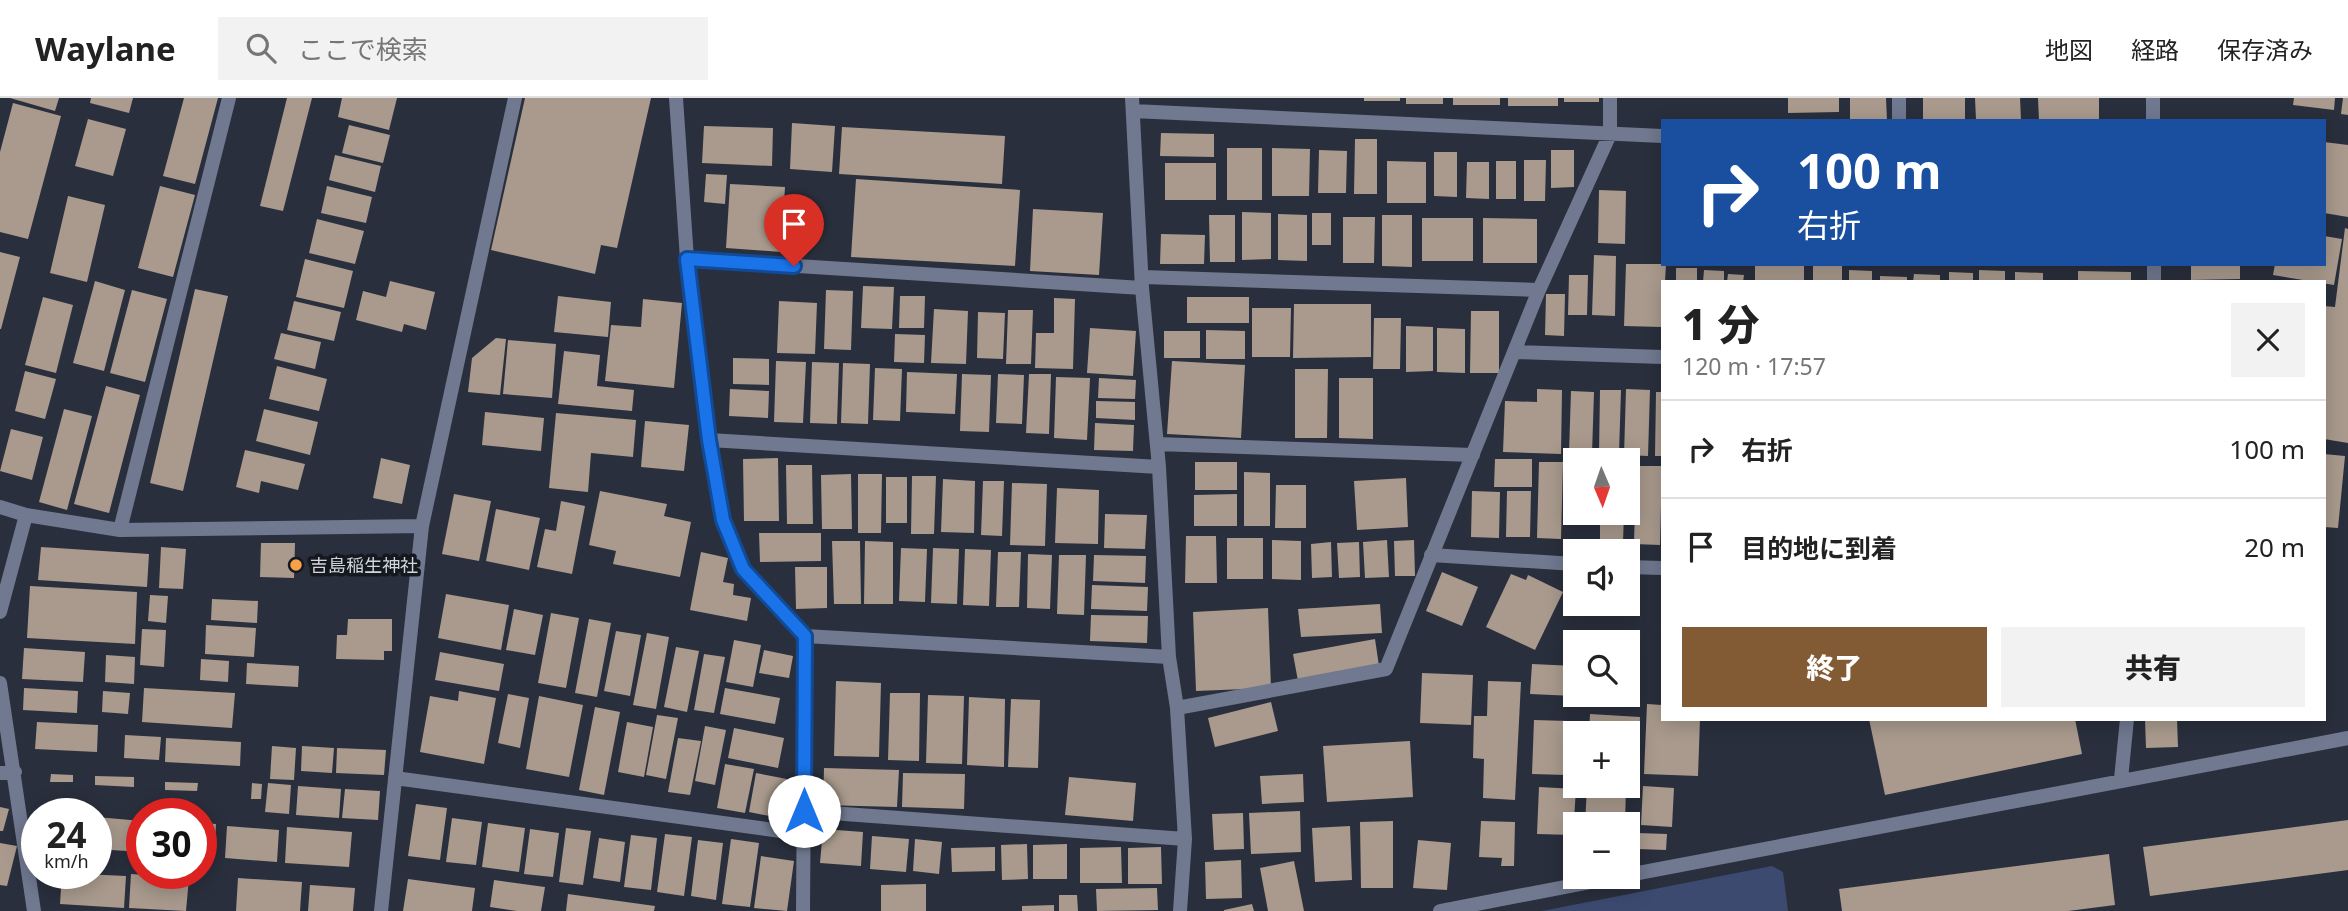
<!DOCTYPE html>
<html lang="ja">
<meta charset="utf-8">
<style>
:root{--surface:#fff;--page:#f2f2f2;--text:#222;--muted:#767676;--line:#e0e0e0;--accent:#825b34}
body{margin:0;font-family:"Noto Sans","Noto Sans JP",sans-serif;background:var(--page);color:var(--text);height:100vh;display:flex;flex-direction:column;font-size:26px;white-space:nowrap}
*{box-sizing:border-box;margin:0}
p{font-size:23px;color:var(--muted)}
.icon{flex:none;width:38px;height:38px;fill:none;stroke:currentColor;stroke-width:2;stroke-linecap:round;stroke-linejoin:round}
.map{position:relative;flex:1;overflow:hidden}
.details{position:absolute;left:1661px;top:182px;width:665px;height:441px;display:flex;flex-direction:column;background:var(--surface);border-radius:0px;box-shadow:0 4px 18px #0003}
.details>*{flex:none}
.hud{position:absolute;left:1661px;top:21px;width:665px;height:147px;border-radius:0px;box-shadow:0 4px 18px #0003;background:#1a4fa0;color:#fff;overflow:hidden}
.needle{width:46px;rotate:178deg}
.fabs{position:absolute;left:1563px;top:350px;display:grid;gap:14px}
.fabs a{display:grid;place-items:center;width:77px;height:77px;border-radius:0px;background:var(--surface);box-shadow:0 4px 18px #0003;font-size:35px}
.speed{position:absolute;left:21px;top:700px;display:flex;gap:14px;font-size:35px;font-weight:700;text-align:center}
.speed>*{display:grid;place-content:center;width:91px;height:91px;border-radius:50%;background:var(--surface);box-shadow:0 4px 18px #0003;line-height:1}
.speed small{font-size:18px;font-weight:400}
.speed .limit{border:10px solid #d22;background:#fff;color:#111}
.pin{position:absolute;display:grid;place-items:center;width:60px;height:60px;color:#fff;margin:-72px -30px;border-radius:50% 50% 50% 0;rotate:-45deg;box-shadow:0 0 7px #0007}
.pin .icon{rotate:45deg}
.me{position:absolute;width:77px;margin:-38px;rotate:0deg;stroke-linejoin:round;filter:drop-shadow(0 0 5px #0008)}
.turn{display:flex;align-items:center;gap:24px;height:147px;padding:0 21px;font-size:32px}
.turn .icon{width:91px;height:91px;stroke-width:2.5}
.turn b{display:block;font-size:49px;line-height:60px}
.round{display:grid;place-items:center;flex:none;width:74px;height:74px;border-radius:0px;background:var(--page)}
.summary{display:flex;align-items:center;justify-content:space-between;height:119px;padding:0 21px}
h1{font-size:42px;font-weight:800;line-height:52px}
.action{display:flex;gap:14px;margin-top:auto;padding:14px 21px}
.action a{flex:1;height:80px;border-radius:0px;background:var(--accent);color:#fff;font-size:28px;font-weight:800;line-height:80px;text-align:center}
.action a+a{background:var(--page);color:var(--text)}
ul{padding:0;list-style:none}
li{display:flex;align-items:center;gap:21px;height:98px;padding:0 21px;border-top:2px solid var(--line)}
li div{flex:1}
li b{display:block;font-size:26px}
li em{font-style:normal}
header{display:flex;align-items:center;gap:42px;box-sizing:border-box;height:98px;padding:0 35px;background:var(--surface);border-bottom:2px solid var(--line)}
header strong{font-size:33px}
nav{display:flex;gap:38px;margin-inline-start:auto;font-size:24px}
.search{width:490px;height:63px;background:var(--page);display:flex;align-items:center;gap:18px;box-sizing:border-box;padding:0 24px;border-radius:0px;color:var(--muted);font-size:26px}
.map>svg:first-child{display:block}
.green{fill:#3d4a70}
.building{fill:#a99a8d}
.lines{fill:none;stroke-linecap:round;stroke-linejoin:round}
.street{stroke:#707990;stroke-width:14}
.route-casing{stroke:#114b97;stroke-width:18}
.route{stroke:#1a73e8;stroke-width:12}
.poi-dot{fill:#f7a149;stroke:#15181e;stroke-width:2.5}
.labels{text-anchor:middle;dominant-baseline:central;stroke-width:7;stroke-linejoin:round;paint-order:stroke}
.poi-label{font-size:18px;fill:#d1d5de;stroke:#15181e;text-anchor:start}
</style>
<header>
<strong>Waylane</strong>
<div class="search"><svg class="icon" aria-label="search" viewBox="0 0 24 24"><circle cx="10" cy="10" r="6"/><path d="M15 15l6 6"/></svg>ここで検索</div>
<nav><a>地図</a><a>経路</a><a>保存済み</a></nav>
</header>
<div class="map">
<svg width="2348" height="813" viewBox="0 0 2348 813">
<rect width="100%" height="100%" fill="#2a2f3d"/>
<!-- green -->
<path class="green" d="M1772,768L1783,774L1788,813H1542Z"/>
<!-- building -->
<path class="building" d="M10,0H59L55,13Z
M91,0H133L129,15L90,5Z
M184,0H218L195,86L163,78Z
M287,0H312L283,113L260,108Z
M342,0H397L389,32L338,19Z
M525,0H651L617,150L601,147L595,176L491,152Z
M1364,0H1400V3H1364Z
M1406,0H1443V6H1406Z
M1453,0H1500V7H1453Z
M1508,0H1558V8H1508Z
M1564,0H1599V4H1564Z
M1788,0H1839V14L1788,15Z
M1850,0H1886L1887,23H1850Z
M1923,0H1965V23H1923Z
M1975,0H2020L2021,22H1976Z
M2038,0H2099V23H2039Z
M2294,0H2335L2334,12L2293,7Z
M2343,0H2348V17L2341,16Z
M13,5L61,18L28,141L0,134V54Z
M88,21L126,31L113,78L75,68Z
M792,25L835,28L832,74L790,71Z
M349,27L390,37L383,65L342,55Z
M704,28L773,30L772,68L702,65Z
M842,29L1005,38L1002,86L839,76Z
M1161,35L1214,36V59L1160,58Z
M1355,41H1377V96H1354Z
M2324,44L2348,47V119L2324,115Z
M1227,50H1262V102H1227Z
M1272,50L1310,51L1309,98H1272Z
M1319,52L1347,53L1346,95H1318Z
M1551,52H1574V89L1551,90Z
M1434,54H1457V99L1434,98Z
M335,57L381,68L375,94L329,82Z
M1524,62H1546L1545,103H1524Z
M1387,63L1426,64V105H1387Z
M1496,63H1516V101H1496Z
M1467,64H1489V101L1466,100Z
M1165,65H1216V102H1165Z
M706,76L727,77L725,106L704,104Z
M856,81L1020,92L1015,168L851,159Z
M730,86L785,89L781,154L726,150Z
M160,88L195,97L173,179L138,170Z
M327,88L372,99L366,125L321,115Z
M1599,92L1626,93L1625,146L1598,145Z
M68,98L105,107L87,184L50,175Z
M1033,111L1103,115L1099,177L1030,173Z
M1242,114L1271,115V161L1242,162Z
M1312,115H1331V147H1312Z
M1278,116L1307,117V163L1278,162Z
M1209,117H1235V164H1210Z
M1382,117H1412V169L1382,168Z
M1343,119H1375L1374,165H1343Z
M1422,120H1473V163H1422Z
M1483,120L1537,121V165H1483Z
M317,121L364,133L355,166L309,155Z
M2345,130L2348,131V345L2324,341V208L2335,209Z
M1161,136L1205,137L1204,166H1160Z
M2324,138L2342,141L2334,187L2273,177L2275,166H2324Z
M0,154L20,159L1,231H0Z
M1594,157L1616,158L1615,218L1592,217Z
M305,161L353,173L344,210L296,199Z
M1626,166H1666L1665,184H1662V229L1624,228Z
M1755,166L1804,168V184H1755Z
M2191,166H2240V181L2191,182Z
M1813,168H1842V184H1813Z
M1676,170H1697V184H1676Z
M1704,172L1724,173V184H1703Z
M1849,172L1872,173V184H1849Z
M1979,172L2005,173V184H1979Z
M2078,173L2131,174V184H2078Z
M1949,174L1973,175V184H1949Z
M2015,174L2043,175V184H2015Z
M1728,176L1744,177L1743,184H1727Z
M1914,176L1940,177V184H1913Z
M1569,177H1588L1587,217H1568Z
M1880,178L1907,179V184H1880Z
M95,183L125,192L104,273L73,265Z
M390,183L435,194L426,232L404,226L402,234L356,222L363,193L386,199Z
M863,188L894,189L892,231L861,230Z
M195,191L228,198L183,393L150,385Z
M132,192L167,201L145,284L110,275Z
M826,192L853,193L851,252L824,251Z
M1546,196H1565L1564,238L1545,237Z
M558,198L611,204L608,239L554,234Z
M900,198H925L924,230H899Z
M43,199L73,207L56,275L25,267Z
M1187,199H1249V225H1187Z
M1054,200L1075,201L1073,271L1035,270L1036,235H1054Z
M643,201L682,205L674,290L605,283L611,227L641,229Z
M294,203L341,214L334,243L287,232Z
M779,203L817,205L815,256L777,255Z
M1294,206H1371V259L1293,260Z
M1252,210H1291L1290,259H1252Z
M934,211L968,213L966,266L931,265Z
M1008,212H1033L1031,266H1006Z
M1471,213H1499V275H1470Z
M978,214L1005,215L1003,261L977,260Z
M1374,220H1401L1400,271H1373Z
M1406,228L1433,229V273L1406,274Z
M1090,230L1136,233L1133,278L1087,275Z
M1437,230L1465,231V275L1437,274Z
M1206,232L1245,233V261H1206Z
M1164,233H1200V260H1164Z
M281,235L321,244L315,271L274,261Z
M895,236L925,237L924,265L894,264Z
M496,240L506,241L500,297L468,294L472,260Z
M508,242L556,246L552,300L503,296Z
M564,253L600,257L597,288L634,292L632,313L558,306Z
M733,260L769,261V287L733,286Z
M776,263L806,264L803,325L774,324Z
M1172,263L1245,267L1241,340L1167,336Z
M812,264L839,265L837,326L810,325Z
M843,265L870,266L868,326L841,325Z
M277,268L327,281L319,313L269,301Z
M875,270L902,271L900,323L873,322Z
M1295,271H1328L1327,340H1295Z
M25,273L56,281L45,321L15,313Z
M907,274L957,276L955,316L906,314Z
M962,276L991,277L989,334L960,333Z
M998,276L1024,277L1022,326L996,325Z
M1029,276H1051L1049,336L1026,335Z
M1056,279L1090,280L1087,342L1054,340Z
M1099,280L1136,282L1135,301L1098,300Z
M1339,280H1373V341L1339,340Z
M106,288L140,297L109,415L74,406Z
M730,291L769,293L768,320L729,318Z
M1537,291L1562,292L1561,356L1503,354L1505,303L1537,304Z
M1626,291L1650,292L1648,358L1624,357Z
M1600,292H1621L1619,356H1599Z
M1571,293L1594,294L1592,356L1569,355Z
M1656,294H1662V358H1655Z
M1096,303L1135,304V322L1096,320Z
M64,311L92,318L67,412L39,404Z
M264,311L318,324L310,357L256,343Z
M485,314L544,320L541,353L482,347Z
M556,315L636,322L633,359L591,355L588,394L549,390Z
M645,323L689,327L684,373L641,369Z
M1095,325L1134,327L1133,353L1094,352Z
M11,331L43,339L32,382L0,373Z
M245,352L305,366L298,392L261,383L259,395L236,389Z
M2324,356L2345,358L2338,430L2324,429Z
M381,360L410,367L402,406L373,400Z
M778,360L779,423H744L743,361Z
M1495,361H1532V389H1494Z
M1569,361H1575V415H1592V422H1568Z
M1195,364H1237V392H1195Z
M1539,364H1563L1561,441L1537,440Z
M786,367H812L813,426H787Z
M1636,368H1662L1660,447L1634,446Z
M1244,374L1270,375V428H1244Z
M851,376L852,431H822L821,377Z
M858,376H882L881,435H858Z
M912,378H936L934,436H911Z
M886,379H907V425H886Z
M1406,380L1408,429L1357,432L1354,383Z
M943,381L975,383L974,435L941,434Z
M983,383H1004L1002,438L981,437Z
M1012,385L1047,386L1045,448L1010,447Z
M1276,387H1306V430H1275Z
M1057,390L1099,392L1098,446L1055,445Z
M600,393L667,406L664,418L691,424L680,479L613,466L616,453L589,447Z
M1472,393L1500,394L1499,440L1471,439Z
M1507,393H1531L1530,439H1506Z
M454,396L491,403L479,463L442,456Z
M1237,396V428H1194V397Z
M561,403L585,408L572,476L537,469L545,431L556,433Z
M496,411L540,420L529,472L486,463Z
M1600,415H1624L1623,445L1600,444Z
M1105,416L1147,417L1145,451L1104,450Z
M759,435H821V463L760,464Z
M1186,438H1216L1217,485H1185Z
M1227,440H1263V481H1227Z
M1272,442L1301,443V482L1272,481Z
M1387,442L1389,479L1365,480L1363,444Z
M1414,442L1415,478H1395L1394,443Z
M832,443H860L861,506H834Z
M865,443L893,444V506H864Z
M1331,444L1332,479L1312,480L1311,446Z
M1359,444L1360,479L1339,480L1337,445Z
M261,445H295L294,480L260,479Z
M41,449L149,456L147,489L38,482Z
M161,449L186,451L183,491L159,490Z
M901,450L927,451L925,504L899,503Z
M933,450L959,451L957,506L931,505Z
M965,451L991,452L989,508L963,507Z
M701,454L728,460L723,484L734,486L733,497L751,500L747,523L690,512Z
M998,454H1021L1019,509H996Z
M1028,456L1052,457L1050,511L1027,510Z
M1059,457H1086L1084,517L1057,516Z
M1094,457L1146,458L1145,485L1093,483Z
M795,469H827V510L796,511Z
M1442,474L1478,489L1462,528L1426,513Z
M1511,476L1526,482L1528,477L1563,494L1535,552L1486,529Z
M1092,487L1148,489L1147,513L1091,511Z
M30,488L137,494L135,546L27,540Z
M446,496L509,507L501,552L438,540Z
M150,497L168,498L166,525L148,523Z
M212,501L258,503L257,525L211,522Z
M1380,506L1382,535L1301,539L1298,511Z
M1268,510L1271,590L1196,593L1193,514Z
M514,511L543,517L535,557L506,552Z
M551,515L579,520L566,590L538,585Z
M1091,517L1148,518L1147,545L1090,543Z
M348,521H392V553H384V562L336,561L337,537H347Z
M589,521L611,525L597,599L575,595Z
M206,527L256,530L254,559L205,556Z
M142,531L166,532L164,569L140,567Z
M616,533L641,537L630,598L604,593Z
M647,535L669,539L656,611L633,607Z
M1375,541L1379,568L1298,583L1293,556Z
M734,542L761,547L753,589L726,584Z
M676,549L699,553L687,614L664,609Z
M24,550L85,554L83,584L22,581Z
M764,552L793,558L789,580L759,575Z
M440,554L504,566L499,593L435,582Z
M704,556L725,559L714,615L694,612Z
M106,557L135,559L134,586L105,584Z
M201,561L229,563L228,584L200,582Z
M247,565L299,568L298,589L246,586Z
M1532,566L1575,568L1574,598L1530,596Z
M1422,575L1473,577L1471,627L1420,625Z
M836,583L881,585L879,659L834,658Z
M1488,583L1521,584L1515,702L1483,700L1484,661L1473,660L1474,618H1487Z
M24,590L78,593L77,615L23,612Z
M144,590L235,595L232,630L142,624Z
M725,590L780,600L775,626L720,616Z
M103,593L130,595L128,616L102,614Z
M459,593L496,600L484,666L420,654L430,598L458,603Z
M890,595H920L919,663L888,662Z
M508,596L529,600L520,650L498,645Z
M928,597L964,598L962,666L926,665Z
M539,598L583,607L569,679L526,671Z
M969,599L1005,601L1004,669L967,667Z
M1011,601L1040,602L1038,670L1008,669Z
M1271,604L1278,633L1215,649L1208,620Z
M1647,606L1662,607V621H1700L1698,678L1644,676Z
M595,609L620,614L604,697L579,692Z
M1590,616L1640,619L1638,661H1628V635H1589Z
M657,617L678,620L666,681L646,677Z
M1869,621H2075L2082,656L1885,697Z
M2145,621H2177L2178,649L2146,650Z
M1534,622L1568,623L1566,677L1532,676Z
M37,624L98,627L97,654L35,651Z
M627,624L653,629L644,679L618,674Z
M705,628L726,632L715,687L695,683Z
M734,630L784,640L778,670L728,660Z
M125,637L161,639L159,662L124,660Z
M166,640L241,644L240,668L165,664Z
M678,640L701,643L690,697L668,694Z
M1410,643L1413,699L1327,704L1323,648Z
M272,648L296,650L294,682L270,681Z
M302,648L334,650L332,675L301,673Z
M337,650L386,652L384,677L336,675Z
M725,666L754,671L745,715L717,710Z
M824,670L899,672L897,709L823,707Z
M756,675L787,681L779,720L749,714Z
M903,675L965,676L964,711L902,709Z
M51,676L73,677V684H50Z
M1303,676L1304,704L1262,706L1260,678Z
M95,678L134,679V689L95,687Z
M1069,679L1136,685L1133,723L1065,717Z
M165,684L198,685L197,693L165,692Z
M252,685L262,686L261,701H251Z
M268,685L291,687L289,716L265,714Z
M298,688L341,691L339,720L296,717Z
M1587,688H1626L1625,726H1585Z
M1643,688L1674,690L1672,729L1641,727Z
M1539,689L1576,691L1573,737L1537,736Z
M345,691L380,693L378,722L342,720Z
M416,706L447,710L440,762L408,758Z
M0,709L9,711L3,733H0Z
M1300,713L1301,754L1251,756L1249,715Z
M1243,715L1244,751L1214,752L1212,716Z
M96,719L142,723V754L96,751Z
M452,720L482,724L476,767L446,764Z
M2348,722V772L2150,798L2143,749Z
M1393,723V790H1361L1360,724Z
M1481,723L1515,724L1514,768H1501L1502,760L1479,759Z
M201,725L216,726L214,760L201,759Z
M488,725L525,730L519,774L482,769Z
M227,728L279,732L277,764L225,760Z
M1350,728L1352,782L1315,784L1312,730Z
M287,729L352,734L349,769L285,765Z
M566,730L591,733L583,787L559,784Z
M530,731L559,735L553,779L524,776Z
M823,731L863,734L861,768L820,765Z
M1637,735L1667,736L1666,752L1637,751Z
M665,736L692,739L684,798L657,794Z
M631,737L657,740L651,792L624,789Z
M872,738L909,741L906,774L870,771Z
M599,740L625,744L620,784L593,780Z
M731,741L759,745L750,809L722,806Z
M915,741L942,744L939,776L913,773Z
M698,742L723,745L716,802L691,798Z
M1418,742L1451,745L1447,792L1413,790Z
M0,745L17,748L7,788L0,787Z
M1027,746L1028,781L1002,782L1001,747Z
M1067,746V781H1033V747Z
M995,749V773L952,774L951,750Z
M1121,749L1122,785H1080V750Z
M1161,749L1162,786H1128V750Z
M2109,756L2115,807L2068,813H1842L1839,791Z
M761,758L794,763L787,813L754,810Z
M1241,762L1242,800L1206,801L1205,764Z
M1294,763L1304,813H1268L1260,770Z
M62,775L126,778L124,810L60,806Z
M131,776L189,780L186,813L129,810Z
M238,780L302,784L300,813H236Z
M408,781L475,790L472,813H403Z
M494,782L545,789L541,813H517L490,809Z
M926,786V813H881V787Z
M310,787L355,790L353,813H308Z
M1157,790L1158,812L1097,813L1096,791Z
M568,796L655,808L654,813H566Z
M1059,797H1077L1078,813H1059Z
M1252,806L1254,813H1224V812Z
M1054,807V813H1022V808Z"/>
<g class="lines">
<!-- street -->
<path class="street" d="M676,0L687,161L709,342L723,422L743,471L805,538L803,813
M1132,0L1142,190L1159,369L1169,559L1177,610L1185,741L1180,813
M1899,0V23
M2153,0V23
M1133,13L1662,38
M687,161L1142,190
M2154,166V184
M1143,179L1539,192
M1516,254L1662,259
M709,342L1159,369
M1157,346L1473,357
M0,409L26,417L120,432L422,428
M120,432L229,0
M1431,457L1575,466
M1628,469L1662,470
M0,514L26,417
M805,538L1169,559
M0,585L34,813
M1177,610L1386,571L1539,192L1610,36V0
M0,675L15,674
M395,680L803,736
M2121,681L2127,621
M804,713L1185,741
M1628,777L2348,640
M381,813L422,428L515,0
M1440,813L1617,779"/>
</g>
<g class="lines">
<!-- route casing -->
<g class="route-casing">
<path id="route" d="M794,168L687,161L709,342L723,422L743,471L805,538L804,713"/>
</g>
<!-- route -->
<use href="#route" class="route"/>
</g>
<!-- markers -->
<circle class="poi-dot" cx="296" cy="467" r="7"/>
<g class="labels">
<!-- poi labels -->
<g class="poi-label">
<text x="310" y="467">吉島稲生神社</text>
</g>
</g>
</svg>
<div class="fabs">
<a><svg class="needle" viewBox="-14 -14 28 28"><path d="M0-13l5 13h-10z" fill="#e53935"/><path d="M0 13l5-13h-10z" fill="#767676"/></svg></a>
<a><svg class="icon" aria-label="sound" viewBox="0 0 24 24"><path d="M4 9h4l5-4v14l-5-4H4zM17 9q2 3 0 6"/></svg></a>
<a><svg class="icon" aria-label="search" viewBox="0 0 24 24"><circle cx="10" cy="10" r="6"/><path d="M15 15l6 6"/></svg></a>
<a>+</a>
<a>−</a>
</div>
<div class="speed"><div>24<small>km/h</small></div><div class="limit">30</div></div>
<div class="pin" style="left:794px;top:168px;background:#d93025"><svg class="icon" aria-label="arrive" viewBox="0 0 24 24"><path d="M6 21V4h12l-3 4 3 4H6"/></svg></div>
<svg class="me" style="left:804px;top:713px" viewBox="-20 -20 40 40"><circle r="19" fill="#fff"/><path d="M0-13L10 11 0 6-10 11z" fill="#1a73e8"/></svg>
<div class="hud">
<div class="turn"><svg class="icon" aria-label="right" viewBox="0 0 24 24"><path d="M7 20v-9h11M14 6l5 5-5 5"/></svg><div><b>100 m</b>右折</div></div>
</div>
<section class="details">
<div class="summary"><div><h1>1 分</h1><p>120 m · 17:57</p></div><a class="round"><svg class="icon" aria-label="close" viewBox="0 0 24 24"><path d="M6 6l12 12M18 6L6 18"/></svg></a></div>
<ul>
<li><svg class="icon" aria-label="right" viewBox="0 0 24 24"><path d="M7 20v-9h11M14 6l5 5-5 5"/></svg><div><b>右折</b></div><em>100 m</em></li>
<li><svg class="icon" aria-label="arrive" viewBox="0 0 24 24"><path d="M6 21V4h12l-3 4 3 4H6"/></svg><div><b>目的地に到着</b></div><em>20 m</em></li>
</ul>
<div class="action"><a>終了</a><a>共有</a></div>
</section>
</div>
